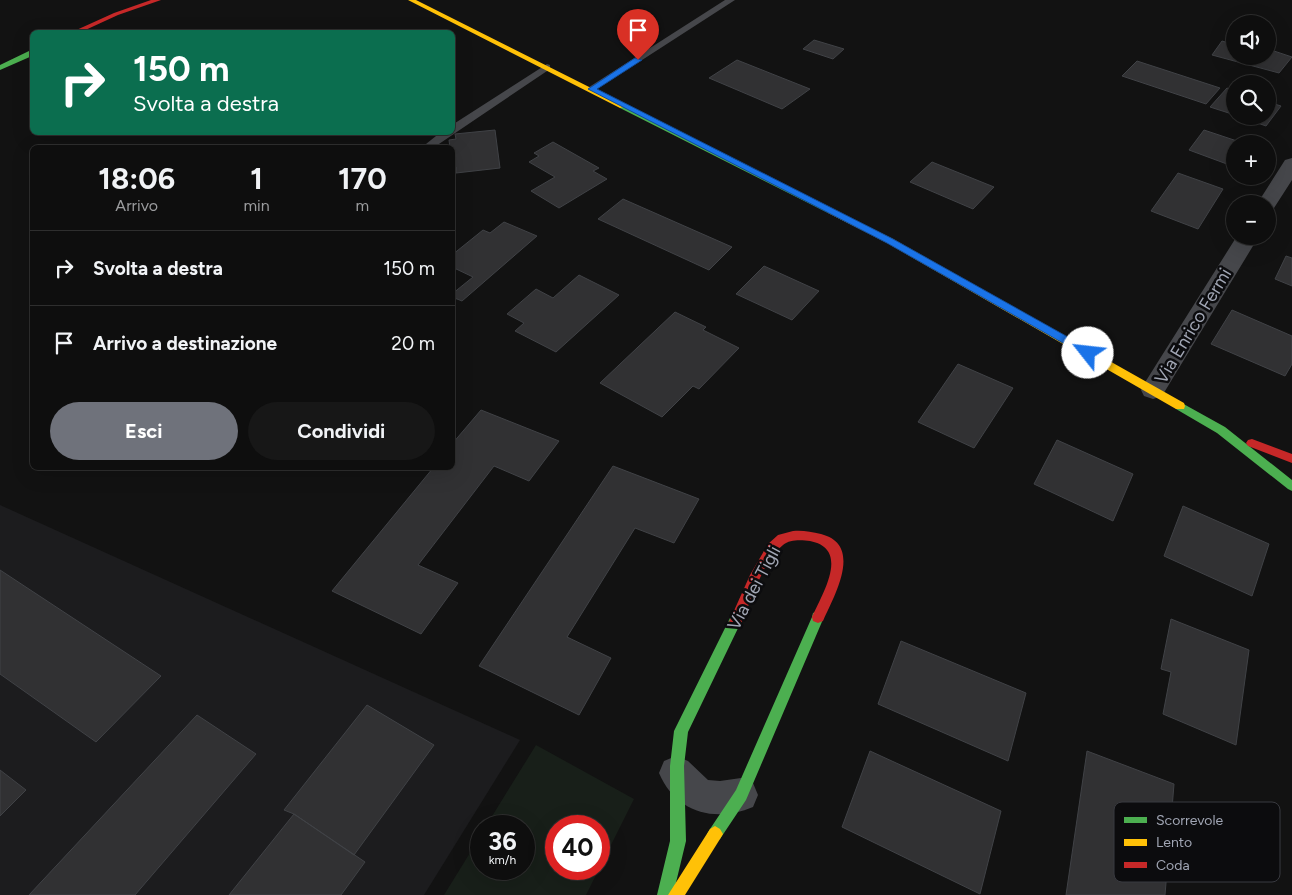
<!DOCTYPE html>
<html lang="it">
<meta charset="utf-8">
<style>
:root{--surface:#0e0e0e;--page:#171717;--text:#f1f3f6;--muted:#9b9c9e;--line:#2e2e2e;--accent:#6f727b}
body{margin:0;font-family:Figtree,sans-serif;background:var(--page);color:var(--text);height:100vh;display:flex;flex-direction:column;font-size:19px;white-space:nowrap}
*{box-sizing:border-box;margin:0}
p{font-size:16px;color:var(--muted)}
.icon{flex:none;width:28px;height:28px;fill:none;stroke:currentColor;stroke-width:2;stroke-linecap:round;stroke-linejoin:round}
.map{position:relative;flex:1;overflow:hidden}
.sheet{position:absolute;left:30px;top:145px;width:425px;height:325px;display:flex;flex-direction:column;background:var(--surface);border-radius:8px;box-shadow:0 5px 20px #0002,0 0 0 1px var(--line)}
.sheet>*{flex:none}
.hud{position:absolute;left:30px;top:30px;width:425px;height:105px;border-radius:8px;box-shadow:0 5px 20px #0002,0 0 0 1px var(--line);background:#0b6e4f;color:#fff;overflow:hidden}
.buttons{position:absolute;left:1226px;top:15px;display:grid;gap:10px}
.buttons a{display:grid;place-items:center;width:50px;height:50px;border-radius:50%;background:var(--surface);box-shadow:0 5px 20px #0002,0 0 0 1px var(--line);font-size:25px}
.speed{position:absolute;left:470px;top:815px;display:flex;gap:10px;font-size:25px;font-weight:700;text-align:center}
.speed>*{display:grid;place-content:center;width:65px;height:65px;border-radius:50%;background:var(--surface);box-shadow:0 5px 20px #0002,0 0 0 1px var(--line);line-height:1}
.speed small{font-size:12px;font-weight:400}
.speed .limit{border:8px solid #d22;background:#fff;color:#111}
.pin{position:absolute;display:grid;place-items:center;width:42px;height:42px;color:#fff;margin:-51px -21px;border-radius:50% 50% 50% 0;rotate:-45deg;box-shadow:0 0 5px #0007}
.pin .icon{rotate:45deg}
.me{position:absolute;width:55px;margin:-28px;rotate:299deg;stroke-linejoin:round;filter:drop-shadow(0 0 4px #0008)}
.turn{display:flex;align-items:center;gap:18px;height:105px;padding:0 20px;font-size:22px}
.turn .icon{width:65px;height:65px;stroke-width:2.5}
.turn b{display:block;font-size:35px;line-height:42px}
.eta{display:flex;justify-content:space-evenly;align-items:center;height:85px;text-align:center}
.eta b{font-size:30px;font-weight:700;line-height:35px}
.button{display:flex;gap:10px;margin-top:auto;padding:10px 20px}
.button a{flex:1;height:58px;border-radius:30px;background:var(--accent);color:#fff;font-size:20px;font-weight:700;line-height:58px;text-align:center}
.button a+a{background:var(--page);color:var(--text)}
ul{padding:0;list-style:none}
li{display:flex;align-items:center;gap:15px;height:75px;padding:0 20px;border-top:1px solid var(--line)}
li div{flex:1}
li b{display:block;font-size:19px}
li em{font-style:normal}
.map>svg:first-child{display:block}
.built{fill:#1c1c1e}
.green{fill:#181f19;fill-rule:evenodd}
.building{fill:#313133;stroke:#404246}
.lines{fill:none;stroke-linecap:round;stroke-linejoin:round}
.lane{fill:#46474b;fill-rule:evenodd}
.street{fill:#46474b;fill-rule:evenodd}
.fast{fill:#4caf50;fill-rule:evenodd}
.slow{fill:#ffc107;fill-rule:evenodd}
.jam{fill:#c62828;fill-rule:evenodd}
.route{fill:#1a73e8;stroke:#114b97}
.labels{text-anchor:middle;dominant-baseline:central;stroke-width:5;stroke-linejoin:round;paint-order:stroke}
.street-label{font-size:18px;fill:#a1a6b4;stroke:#0c0c0e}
.key{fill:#0c0c0e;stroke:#393a40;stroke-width:1}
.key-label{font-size:14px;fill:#a1a6b4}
</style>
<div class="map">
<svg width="1292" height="895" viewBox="0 0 1292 895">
<rect width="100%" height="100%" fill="#121212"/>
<!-- built -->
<path class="built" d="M0,505L520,740L424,895H0Z"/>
<!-- green -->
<path class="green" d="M536,745L634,799L586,895H444L481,835V869H524V826H486ZM599,826V869H556V826Z"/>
<!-- building -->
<path class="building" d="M814,40L844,49L833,59L803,49Z
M1222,41L1235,45V56H1268V49L1292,57L1279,73L1212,55Z
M737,60L810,89L782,109L709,78Z
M1137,61L1220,88L1206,104L1122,76Z
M1227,88L1235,91V115L1210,107Z
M1268,102L1281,106L1266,126L1238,116H1268Z
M495,130L500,168L456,173V167H452V148H450L449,140L456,139L455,134Z
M1204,130L1246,144H1235V167L1189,150Z
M553,142L599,168L593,171L607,179L559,208L531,191L555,177L529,162L539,156L534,153Z
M932,162L994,187L973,209L910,182Z
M1178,173L1223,189L1198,229L1151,211Z
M623,199L732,247L709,270L598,219Z
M504,222L537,236L462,301L452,297V294L473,277L452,267V255L483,230L490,233Z
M1286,256L1292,258V286L1275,279Z
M764,266L819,291L792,320L736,294Z
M579,275L619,295L556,352L515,331L524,323L507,314L536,289L553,298Z
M1232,310L1292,336V364L1285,376L1211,344Z
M675,312L706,327L703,330L739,348L699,389L693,386L662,417L600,383Z
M958,364L1013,388L974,448L918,422Z
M481,410L559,441L529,481L494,466L418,565L458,583L421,634L332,591L433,468H452V444Z
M1057,440L1133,474L1113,521L1034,484Z
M613,466L699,499L674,543L635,528L567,637L611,658L579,715L479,666Z
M1183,506L1269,544L1252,596L1164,556Z
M0,570L161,676L96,742L0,674Z
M1171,619L1249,650L1236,745L1163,714L1171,672L1161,669Z
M901,641L1026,693L1008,761L878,704Z
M367,705L434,745L354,855L294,814L284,810Z
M197,715L256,754L135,895H29Z
M870,751L1001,811L980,894L842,827Z
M1087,751L1174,784L1165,895H1066Z
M0,770L26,790L0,816Z
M294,814L365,862L341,895H229Z"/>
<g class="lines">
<!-- lane -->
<path class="lane" d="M725,0H735L594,91H588L586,89Z
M547,64L550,65V69L433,148H421L441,132H452V125Z"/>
<!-- street -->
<path class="street" d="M1292,158V180L1274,208L1268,210V204H1257L1285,160Z
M1237,236H1259L1162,396L1153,399L1144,396L1141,390L1144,384Z
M676,756L688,761L708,780L720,781L741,778L753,783L758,795L753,807C715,823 676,813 659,773L664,761Z"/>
<!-- fast -->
<path class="fast" d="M29,51H32V56L0,70V65Z
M620,104H626L835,211L834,213H828L620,108Z
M1180,402L1225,427L1292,480V491L1288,489L1217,433L1176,409L1175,406L1176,403Z
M818,611L823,613L824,617L746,800L720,839L715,842L710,839L707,834L710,829L736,790L812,617L813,613Z
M735,616L740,618L741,622L688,732L684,766L686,841L673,895H657L670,841V766L674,731L730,618Z"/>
<!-- slow -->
<path class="slow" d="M408,0H416L627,106L620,108Z
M831,208L893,239L1184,403L1185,406L1184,409H1176L887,243L828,213V209Z
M715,826L720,829L723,834L720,839L685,895H668L710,829Z"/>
<!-- jam -->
<path class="jam" d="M151,0H161L118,15L81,32H72L114,13Z
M1252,439L1292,454V463L1248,446L1246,443L1248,440Z
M793,531C803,530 811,532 821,534C864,545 834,596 823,621L818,623L813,621L812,617C822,594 851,549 810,541C802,540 790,539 783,545C762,562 751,602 740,626L735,628L730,626L729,622L750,575L768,544L778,535Z"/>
</g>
<!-- route -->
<path class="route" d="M635,58L642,60L597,89L893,239L1091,350L1093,353L1091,355H1084L887,243L588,89Z"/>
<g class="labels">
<!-- street labels -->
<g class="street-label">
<text transform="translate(1193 326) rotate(-59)">Via Enrico Fermi</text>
<text transform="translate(754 588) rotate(-62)">Via dei Tigli</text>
</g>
</g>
<!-- legend -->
<rect x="1114" y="802" width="166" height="80" rx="8" class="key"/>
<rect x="1124" y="817" width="23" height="6" fill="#4caf50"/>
<rect x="1124" y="839" width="23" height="7" fill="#ffc107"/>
<rect x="1124" y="862" width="23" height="6" fill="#c62828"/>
<g class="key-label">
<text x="1156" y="825">Scorrevole</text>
<text x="1156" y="847">Lento</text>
<text x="1156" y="870">Coda</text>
</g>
</svg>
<div class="buttons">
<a><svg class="icon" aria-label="sound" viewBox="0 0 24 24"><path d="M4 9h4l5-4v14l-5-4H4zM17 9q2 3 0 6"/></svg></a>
<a><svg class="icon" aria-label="search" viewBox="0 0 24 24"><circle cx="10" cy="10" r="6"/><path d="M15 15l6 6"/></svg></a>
<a>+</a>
<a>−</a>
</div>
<div class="speed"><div>36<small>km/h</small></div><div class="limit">40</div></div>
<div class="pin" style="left:638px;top:60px;background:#d93025"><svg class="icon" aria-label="arrive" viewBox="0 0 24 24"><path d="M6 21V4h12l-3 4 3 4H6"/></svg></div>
<svg class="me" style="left:1088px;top:353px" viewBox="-20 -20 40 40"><circle r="19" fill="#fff"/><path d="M0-13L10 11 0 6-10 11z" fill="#1a73e8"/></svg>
<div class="hud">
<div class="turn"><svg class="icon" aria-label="right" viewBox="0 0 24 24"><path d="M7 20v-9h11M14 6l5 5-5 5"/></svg><div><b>150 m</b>Svolta a destra</div></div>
</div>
<section class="sheet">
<div class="eta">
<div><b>18:06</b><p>Arrivo</p></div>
<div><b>1</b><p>min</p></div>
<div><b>170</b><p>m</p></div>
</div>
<ul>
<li><svg class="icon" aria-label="right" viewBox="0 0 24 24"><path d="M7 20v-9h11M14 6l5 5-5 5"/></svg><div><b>Svolta a destra</b></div><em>150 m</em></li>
<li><svg class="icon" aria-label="arrive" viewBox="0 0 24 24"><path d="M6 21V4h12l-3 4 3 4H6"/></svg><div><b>Arrivo a destinazione</b></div><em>20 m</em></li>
</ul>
<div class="button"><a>Esci</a><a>Condividi</a></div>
</section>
</div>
